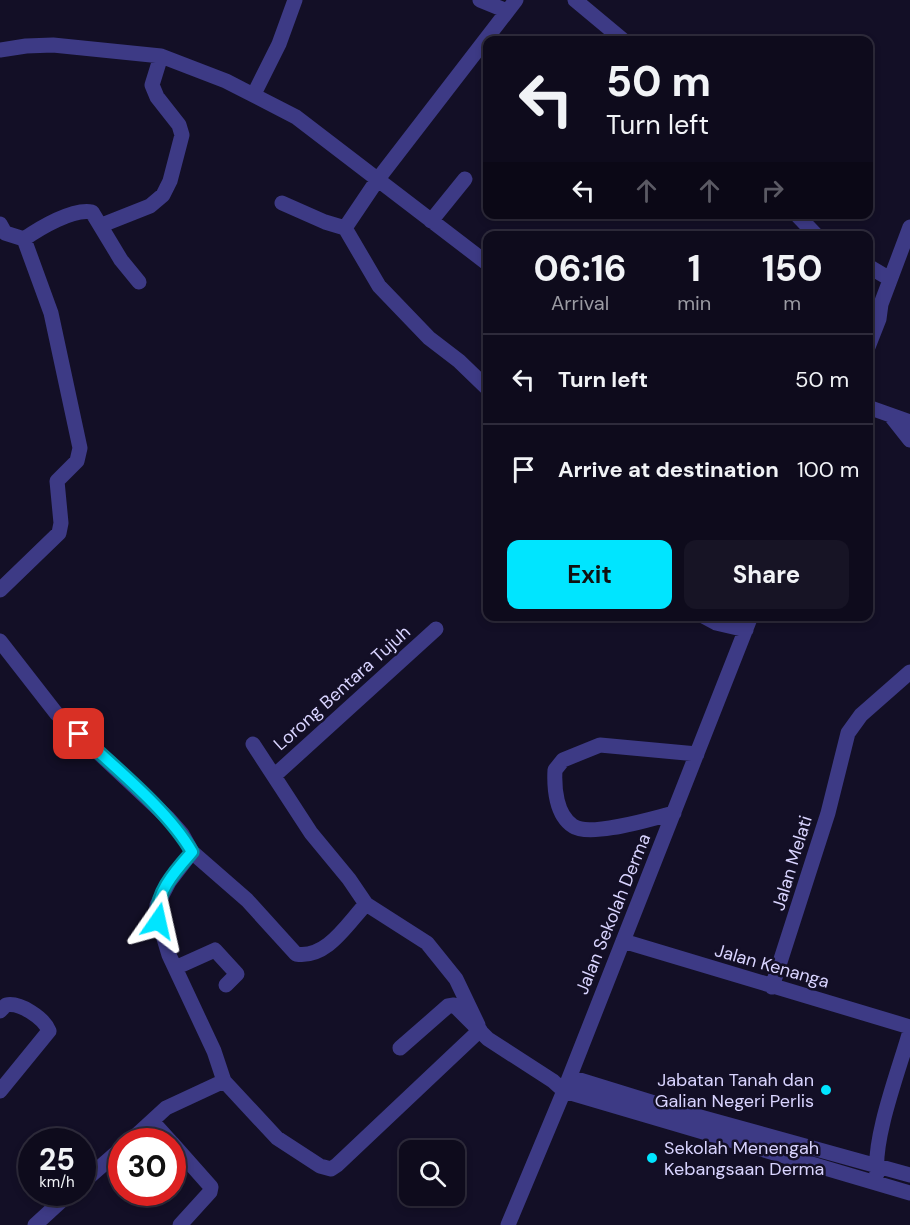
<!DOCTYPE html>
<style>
:root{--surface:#0e0b1c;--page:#171425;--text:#f1f3f6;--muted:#9b9ba3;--line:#2e2b3b;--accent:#00e5ff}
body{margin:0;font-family:"DM Sans",sans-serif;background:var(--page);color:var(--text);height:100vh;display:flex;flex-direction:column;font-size:22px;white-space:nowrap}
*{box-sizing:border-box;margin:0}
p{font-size:20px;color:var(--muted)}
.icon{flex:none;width:33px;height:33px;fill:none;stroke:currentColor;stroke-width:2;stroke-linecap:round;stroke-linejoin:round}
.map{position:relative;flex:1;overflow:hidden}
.details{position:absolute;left:483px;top:231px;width:390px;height:390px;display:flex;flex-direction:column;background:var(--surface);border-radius:12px;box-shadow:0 3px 9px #0003,0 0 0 2px var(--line)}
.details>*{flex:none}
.hud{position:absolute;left:483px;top:36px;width:390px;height:183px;border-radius:12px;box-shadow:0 3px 9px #0003,0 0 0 2px var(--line);background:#0e0b1c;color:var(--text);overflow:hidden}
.buttons{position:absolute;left:399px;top:1140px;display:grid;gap:12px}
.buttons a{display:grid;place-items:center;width:66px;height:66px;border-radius:12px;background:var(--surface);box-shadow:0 3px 9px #0003,0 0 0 2px var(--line);font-size:30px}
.speed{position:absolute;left:18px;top:1128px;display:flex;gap:12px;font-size:30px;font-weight:700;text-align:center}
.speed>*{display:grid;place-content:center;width:78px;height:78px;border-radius:50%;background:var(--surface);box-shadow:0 3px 9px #0003,0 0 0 2px var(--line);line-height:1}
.speed small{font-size:15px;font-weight:400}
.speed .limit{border:9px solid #d22;background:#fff;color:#111}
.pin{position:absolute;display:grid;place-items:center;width:51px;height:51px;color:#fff;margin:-26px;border-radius:12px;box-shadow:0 3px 9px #0006}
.me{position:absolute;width:66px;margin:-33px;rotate:11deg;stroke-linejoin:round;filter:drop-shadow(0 0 4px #0008)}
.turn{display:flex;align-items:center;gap:21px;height:126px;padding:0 24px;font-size:27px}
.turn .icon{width:78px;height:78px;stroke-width:2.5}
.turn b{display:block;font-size:42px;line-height:51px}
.lanes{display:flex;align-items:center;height:57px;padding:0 24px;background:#0003;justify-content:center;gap:30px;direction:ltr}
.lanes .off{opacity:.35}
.eta{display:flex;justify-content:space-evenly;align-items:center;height:102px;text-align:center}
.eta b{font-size:36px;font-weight:700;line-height:42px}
.primary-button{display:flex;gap:12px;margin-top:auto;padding:12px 24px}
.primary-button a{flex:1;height:69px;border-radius:12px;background:var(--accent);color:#111;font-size:24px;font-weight:700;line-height:69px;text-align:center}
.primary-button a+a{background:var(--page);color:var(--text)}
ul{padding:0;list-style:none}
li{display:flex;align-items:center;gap:18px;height:90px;padding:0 24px;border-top:2px solid var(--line)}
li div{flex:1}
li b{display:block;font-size:22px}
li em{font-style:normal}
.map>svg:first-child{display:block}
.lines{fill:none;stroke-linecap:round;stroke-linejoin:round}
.minor{stroke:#3d3a85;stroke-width:15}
.route-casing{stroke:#0095a6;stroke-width:15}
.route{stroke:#00e5ff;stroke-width:10}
.poi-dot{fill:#00e5ff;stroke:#130f26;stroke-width:2}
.labels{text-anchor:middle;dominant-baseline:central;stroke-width:5;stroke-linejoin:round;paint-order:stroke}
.street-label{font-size:18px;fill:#d9d4ff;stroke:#130f26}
.poi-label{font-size:18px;fill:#d9d4ff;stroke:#130f26;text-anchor:end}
</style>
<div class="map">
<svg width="910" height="1225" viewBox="0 0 910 1225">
<rect width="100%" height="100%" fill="#130f26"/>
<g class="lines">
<!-- minor -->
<path class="minor" d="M480,0L507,11
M575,0L623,40
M0,50L26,46L53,45L161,56L226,81L296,117L488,264
M254,94L279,44L295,0
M282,203L325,222L345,228L379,286L429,338L459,361L488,389
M796,214L817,236
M431,221L465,179
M0,224L5,233L24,239L51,313L80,448L77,461L57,481L61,523L59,533L0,590
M102,225L150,206L163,195L170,181L182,135L179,125L157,97L152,85L161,56
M345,228L378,179L516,0
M24,239C40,228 73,208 92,212L121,260L139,282
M868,266L890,279
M868,347L879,319L881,304L910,227
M868,407L910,422
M891,416L910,440
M703,616L716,623L746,630
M0,641L56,713L168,818L182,834L192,852L247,900L296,954C327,959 347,924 366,904
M253,744L311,833L349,879L366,904L427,943L456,979L478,1025
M274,776L436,629
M674,813C653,818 590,838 573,826C556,815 554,788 555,770L563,760L600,745L697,754
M192,852L169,882L157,905V915L169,955L214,1051L224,1081L277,1138L320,1166L331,1169L337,1165L480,1030
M623,941L910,1027
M175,968L215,950L237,974L226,985
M772,987L828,813L848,733L861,715L910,672
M0,1011L6,1005C20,1002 44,1018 49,1031L0,1091
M400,1048L448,1006L454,1005L488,1039L553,1081L564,1091L910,1193
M570,1077L693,1115L910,1175
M152,1121L171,1142
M129,1142L166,1108L224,1081
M172,1143L211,1187L210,1192L180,1225
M877,1174C873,1137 899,1070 910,1031
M82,1183L122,1148
M35,1225L71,1192
M508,1225L564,1091L751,616"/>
</g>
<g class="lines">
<!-- route casing -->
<g class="route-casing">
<path id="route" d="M79,734C115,768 168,810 192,852C176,870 153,895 158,921"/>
</g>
<!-- route -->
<use href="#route" class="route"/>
</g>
<!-- markers -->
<g class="poi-dot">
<circle cx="826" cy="1090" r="6"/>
<circle cx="652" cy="1158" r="6"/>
</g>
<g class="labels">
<!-- street labels -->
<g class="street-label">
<text transform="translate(342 688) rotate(-42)">Lorong Bentara Tujuh</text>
<text transform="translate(792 863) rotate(-73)">Jalan Melati</text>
<text transform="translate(613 914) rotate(-68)">Jalan Sekolah Derma</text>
<text transform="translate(772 966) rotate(16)">Jalan Kenanga</text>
</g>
<!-- poi labels -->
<g class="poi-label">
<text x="814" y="1080">Jabatan Tanah dan<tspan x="814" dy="21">Galian Negeri Perlis</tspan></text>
<text x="664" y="1148" text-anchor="start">Sekolah Menengah<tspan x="664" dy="21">Kebangsaan Derma</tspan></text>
</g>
</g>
</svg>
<div class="buttons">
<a><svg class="icon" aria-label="search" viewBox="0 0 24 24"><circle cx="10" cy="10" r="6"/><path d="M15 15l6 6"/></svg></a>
</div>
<div class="speed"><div>25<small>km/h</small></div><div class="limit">30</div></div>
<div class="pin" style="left:79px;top:734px;background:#d93025"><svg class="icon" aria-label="arrive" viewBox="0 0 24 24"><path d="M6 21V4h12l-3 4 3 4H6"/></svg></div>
<svg class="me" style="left:158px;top:921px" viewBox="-20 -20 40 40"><path d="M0-17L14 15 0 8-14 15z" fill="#00e5ff" stroke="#fff" stroke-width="4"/></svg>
<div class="hud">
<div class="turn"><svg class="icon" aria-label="left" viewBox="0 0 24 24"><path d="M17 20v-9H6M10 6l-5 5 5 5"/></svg><div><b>50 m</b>Turn left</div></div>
<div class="lanes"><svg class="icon" aria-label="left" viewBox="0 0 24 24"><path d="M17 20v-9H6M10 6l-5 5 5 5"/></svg><svg class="icon off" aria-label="ahead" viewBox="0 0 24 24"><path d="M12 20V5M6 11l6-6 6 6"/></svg><svg class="icon off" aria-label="ahead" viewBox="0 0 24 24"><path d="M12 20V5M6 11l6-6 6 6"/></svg><svg class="icon off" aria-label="right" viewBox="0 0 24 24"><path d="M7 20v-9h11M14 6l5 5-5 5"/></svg></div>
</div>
<section class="details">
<div class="eta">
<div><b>06:16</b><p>Arrival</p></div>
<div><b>1</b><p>min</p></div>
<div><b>150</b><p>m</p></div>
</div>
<ul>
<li><svg class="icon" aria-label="left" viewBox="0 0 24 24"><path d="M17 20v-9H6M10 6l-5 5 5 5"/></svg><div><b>Turn left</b></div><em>50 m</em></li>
<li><svg class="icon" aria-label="arrive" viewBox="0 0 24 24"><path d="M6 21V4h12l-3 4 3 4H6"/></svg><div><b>Arrive at destination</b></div><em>100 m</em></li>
</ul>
<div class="primary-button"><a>Exit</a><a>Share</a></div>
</section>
</div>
